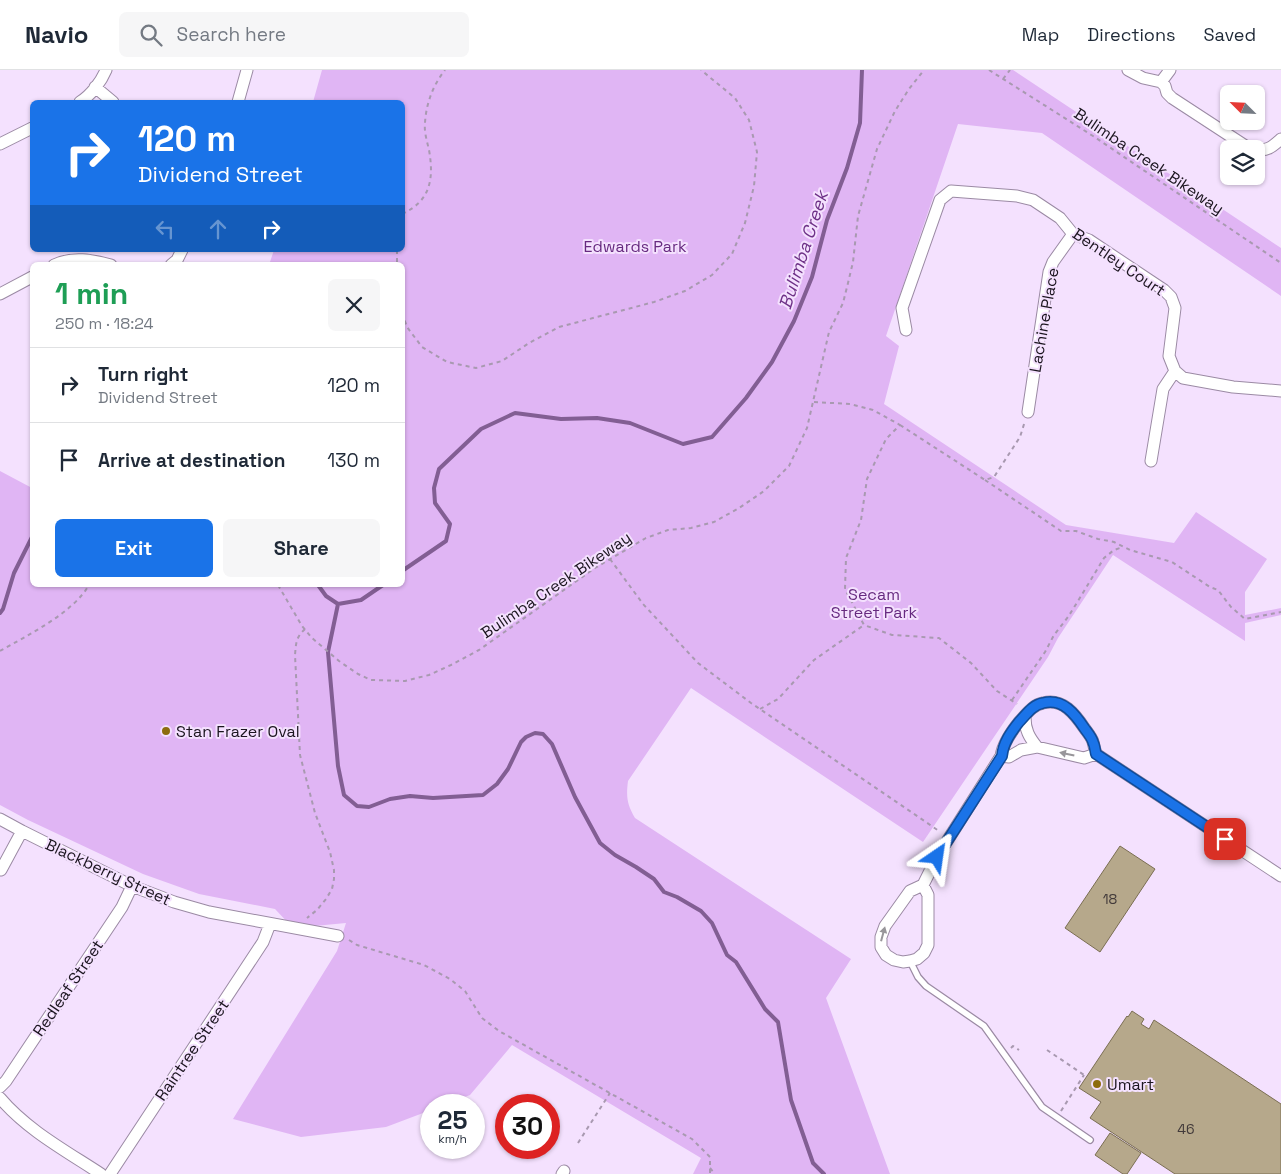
<!DOCTYPE html>
<meta charset="utf-8">
<style>
:root{--surface:#fff;--page:#f6f6f7;--text:#1f2937;--muted:#747a83;--line:#e0e1e3;--accent:#1a73e8}
body{margin:0;font-family:"Space Grotesk",sans-serif;background:var(--page);color:var(--text);height:100vh;display:flex;flex-direction:column;font-size:19px;white-space:nowrap}
*{box-sizing:border-box;margin:0}
p{font-size:16px;color:var(--muted)}
.icon{flex:none;width:28px;height:28px;fill:none;stroke:currentColor;stroke-width:2;stroke-linecap:round;stroke-linejoin:round}
.map{position:relative;flex:1;overflow:hidden}
.details{position:absolute;left:30px;top:192px;width:375px;height:325px;display:flex;flex-direction:column;background:var(--surface);border-radius:8px;box-shadow:0 1px 4px #0004}
.details>*{flex:none}
.guide{position:absolute;left:30px;top:30px;width:375px;height:152px;border-radius:8px;box-shadow:0 1px 4px #0004;background:#1a73e8;color:#fff;overflow:hidden}
.needle{width:32px;rotate:294deg}
.tools{position:absolute;left:1220px;top:15px;display:grid;gap:10px}
.tools a{display:grid;place-items:center;width:45px;height:45px;border-radius:8px;background:var(--surface);box-shadow:0 1px 4px #0004;font-size:25px}
.speed{position:absolute;left:420px;top:1024px;display:flex;gap:10px;font-size:25px;font-weight:700;text-align:center}
.speed>*{display:grid;place-content:center;width:65px;height:65px;border-radius:50%;background:var(--surface);box-shadow:0 1px 4px #0004;line-height:1}
.speed small{font-size:12px;font-weight:400}
.speed .limit{border:8px solid #d22;background:#fff;color:#111}
.pin{position:absolute;display:grid;place-items:center;width:42px;height:42px;color:#fff;margin:-21px;border-radius:10px;box-shadow:0 2px 8px #0006}
.me{position:absolute;width:55px;margin:-28px;rotate:32deg;stroke-linejoin:round;filter:drop-shadow(0 0 4px #0008)}
.turn{display:flex;align-items:center;gap:18px;height:105px;padding:0 25px;font-size:22px}
.turn .icon{width:65px;height:65px;stroke-width:2.5}
.turn b{display:block;font-size:35px;line-height:42px}
.lanes{display:flex;align-items:center;height:48px;padding:0 25px;background:#0003;justify-content:center;gap:25px;direction:ltr}
.lanes .off{opacity:.35}
.round{display:grid;place-items:center;flex:none;width:52px;height:52px;border-radius:8px;background:var(--page)}
.head{display:flex;align-items:center;justify-content:space-between;height:85px;padding:0 25px}
h1{font-size:30px;font-weight:700;line-height:38px;color:#1e9e55}
.button{display:flex;gap:10px;margin-top:auto;padding:10px 25px}
.button a{flex:1;height:58px;border-radius:8px;background:var(--accent);color:#fff;font-size:20px;font-weight:700;line-height:58px;text-align:center}
.button a+a{background:var(--page);color:var(--text)}
ul{padding:0;list-style:none}
li{display:flex;align-items:center;gap:15px;height:75px;padding:0 25px;border-top:1px solid var(--line)}
li div{flex:1}
li b{display:block;font-size:19px}
li em{font-style:normal}
header{display:flex;align-items:center;gap:30px;box-sizing:border-box;height:70px;padding:0 25px;background:var(--surface);border-bottom:1px solid var(--line)}
header strong{font-size:24px}
nav{display:flex;gap:28px;margin-inline-start:auto;font-size:18px}
.search{width:350px;height:45px;background:var(--page);display:flex;align-items:center;gap:12px;box-sizing:border-box;padding:0 18px;border-radius:8px;color:var(--muted);font-size:19px}
.map>svg:first-child{display:block}
.green{fill:#e0b5f4}
.lines{fill:none;stroke-linecap:round;stroke-linejoin:round}
.stream{stroke:#825e93;stroke-width:4}
.building{fill:#b6a88b;stroke:#7a6e52}
.service-casing{stroke:#9b8aa4;stroke-width:8}
.minor-casing{stroke:#9b8aa4;stroke-width:13}
.path{stroke:#a899b0;stroke-width:2;stroke-dasharray:4 4;stroke-linecap:butt}
.service{stroke:#fff;stroke-width:5.5}
.minor{stroke:#fff;stroke-width:11}
.oneway{fill:#98969a}
.route-casing{stroke:#114b97;stroke-width:12}
.route{stroke:#1a73e8;stroke-width:9}
.poi-dot{fill:#8d6c0e;stroke:#f4e1fe;stroke-width:2}
.labels{text-anchor:middle;dominant-baseline:central;stroke-width:4;stroke-linejoin:round;paint-order:stroke}
.number-label{font-size:14px;fill:#423a3a}
.street-label{font-size:16px;fill:#1b151f;stroke:#f4e1fe}
.park-label{font-size:16px;fill:#672a80;stroke:#f4e1fe}
.poi-label{font-size:16px;fill:#1b151f;stroke:#f4e1fe;text-anchor:start}
.water-label{font-size:18px;font-style:italic;fill:#6e3187;stroke:#f4e1fe}
</style>
<header>
<strong>Navio</strong>
<div class="search"><svg class="icon" aria-label="search" viewBox="0 0 24 24"><circle cx="10" cy="10" r="6"/><path d="M15 15l6 6"/></svg>Search here</div>
<nav><a>Map</a><a>Directions</a><a>Saved</a></nav>
</header>
<div class="map">
<svg width="1281" height="1104" viewBox="0 0 1281 1104">
<rect width="100%" height="100%" fill="#f4e1fe"/>
<!-- green -->
<path class="green" d="M322,0H1013L1281,178V226L1042,63L958,54L886,266L899,276L884,334L1066,455L1174,473L1196,442L1267,489L1245,522V545L1281,538V545L1245,553V571L1113,485L1058,568L1048,587L923,772L691,618L628,711C626,727 627,734 635,748L851,889L826,928L890,1104H693L701,1088L512,975L470,1025L444,1035H431V1040L386,1057L301,1067L233,1049L337,881L346,853L293,858L275,839L199,824L143,804L28,750L0,735V401L32,418V515H402V195H269L274,180H402V32H313Z"/>
<g class="lines">
<!-- stream -->
<path class="stream" d="M402,501L446,471L450,454L435,433L434,418L439,399L481,359L515,343L561,349L597,348L630,353L683,374L712,367L746,328L772,292L794,251L812,207L827,150L847,98L860,53L862,0
M318,515L326,526L338,534L361,530L383,515
M338,534L328,582L338,696L344,725L357,736L369,737L390,729L410,726L433,728L483,725L497,714L508,699L521,672L526,667L535,663L543,664L552,674L575,727L600,773L615,785L636,797L654,809L664,822L677,827L701,841L712,853L727,885L736,892L765,939L778,952L791,1030L813,1093L824,1104
M0,543L3,539L14,503L32,467"/>
</g>
<!-- building -->
<path class="building" d="M1120,776L1155,799L1100,882L1065,858Z
M1132,941L1144,949L1141,954L1149,959L1154,950L1281,1034V1104H1175L1090,1048L1101,1032L1079,1018L1127,946L1128,947Z
M1110,1063L1141,1083L1127,1104H1123L1095,1085Z"/>
<g class="lines">
<!-- service casing -->
<g class="service-casing">
<path id="service" d="M910,891L918,907L926,916L984,956L1042,1037L1090,1070"/>
</g>
<!-- minor casing -->
<g class="minor-casing">
<path id="minor" d="M1128,0L1143,8L1161,12L1165,16L1167,23L1172,28L1247,77L1254,79
M1161,12L1170,0
M95,17L113,32
M80,32C91,25 101,12 106,0
M238,32L247,0
M0,74L32,58
M1256,79C1267,82 1273,76 1281,69
M54,195C73,186 92,190 111,195
M171,195L177,190L182,180
M0,224L32,207
M906,260L902,238L940,130L951,121L1017,126L1033,130L1060,148L1073,164L1089,170L1164,220L1171,227L1175,238L1169,286L1175,301L1183,308L1233,317L1281,321
M1028,342L1049,202L1053,192L1073,164
M1151,391L1163,319L1175,301
M1025,647C1025,660 1029,667 1037,677
M1001,686L1009,687L1021,680L1037,677L1084,688L1096,684
M0,749L22,761L132,816L174,832L209,842L338,866
M1,800L22,761
M923,815L928,825V875L924,883L917,889L910,891L903,892L894,890L886,885L881,877V867L885,856L910,821L923,815L937,787L1001,686C1003,673 1011,662 1019,652C1026,645 1032,635 1043,633C1063,628 1075,644 1085,659C1088,663 1092,668 1093,672C1094,676 1095,680 1096,684L1281,806
M0,1017L6,1011L122,837L132,816
M0,1028C27,1060 66,1081 101,1104
M110,1104L263,872L270,854
M562,1104L564,1101"/>
</g>
<!-- path -->
<path class="path" d="M989,0L1093,66L1281,193
M1003,9L1010,0
M402,144C431,131 434,108 429,80C427,71 424,62 425,53C426,34 433,15 445,0
M397,180V195
M402,243L407,257L422,277L447,292L476,298L502,291L529,273L559,257L654,232L685,221L712,205L732,184L745,153L754,116L757,82L749,50L735,28L701,0
M814,332L850,334L873,340L900,355L886,369L867,409L861,450L846,488L845,519L864,555L892,565L939,568L971,593L997,621L1017,634
M900,355L985,410L994,407L1020,367L1025,351
M985,410L1061,461H1076L1098,469L1114,472L1130,480L1172,492L1210,517L1218,520L1231,537L1245,549L1281,542
M31,418L32,414
M610,489L643,534L698,593L751,633L939,761
M278,515L302,556L312,568L339,591L358,604L371,610L405,611L429,605L451,595L479,580L595,498L646,468L668,460L691,458L714,452L739,438L764,421L789,396L807,358L829,262L843,233L848,213L853,192L858,146L877,79L895,41L909,19L924,0
M305,559C296,567 296,573 295,585L300,685L315,743L330,782L334,800V809L332,819L326,829L317,840L307,848
M0,581C28,565 73,543 89,515
M1012,630L1045,582L1054,565L1068,547L1078,531L1104,488L1114,480L1123,477
M760,639L778,629L814,590L864,555
M349,870L357,875L424,895L450,909L465,921L482,948L499,961L692,1069L710,1087V1104
M1011,978L1013,976L1019,980
M1047,980L1087,1007
M1061,1041L1084,1005
M578,1073L610,1023
M710,1098L715,1104"/>
<!-- service -->
<use href="#service" class="service"/>
<!-- minor -->
<use href="#minor" class="minor"/>
</g>
<!-- one-way arrows -->
<defs><path id="oneway-solid" d="M-6-.8H1V-3.2L6.5 0L1 3.2V.8H-6Z" transform="scale(1.25)"/></defs>
<g class="oneway">
<use href="#oneway-solid" transform="translate(1067 684) rotate(-168)"/>
<use href="#oneway-solid" transform="translate(883 864) rotate(-75)"/>
</g>
<g class="lines">
<!-- route casing -->
<g class="route-casing">
<path id="route" d="M937,787L1002,686C1003,673 1011,662 1019,652C1026,645 1032,635 1043,633C1063,628 1075,644 1085,659C1088,663 1092,668 1093,672C1095,676 1095,680 1096,684L1225,769"/>
</g>
<!-- route -->
<use href="#route" class="route"/>
</g>
<!-- markers -->
<g class="poi-dot">
<circle cx="166" cy="661" r="5"/>
<circle cx="1097" cy="1014" r="5"/>
</g>
<g class="labels">
<!-- number labels -->
<g class="number-label">
<text x="1110" y="829">18</text>
<text x="1186" y="1059">46</text>
</g>
<!-- street labels -->
<g class="street-label">
<text transform="translate(1149 91) rotate(34)">Bulimba Creek Bikeway</text>
<text transform="translate(1119 192) rotate(34)">Bentley Court</text>
<text transform="translate(1044 250) rotate(-80)">Lachine Place</text>
<text transform="translate(556 515) rotate(-34)">Bulimba Creek Bikeway</text>
<text transform="translate(108 802) rotate(25)">Blackberry Street</text>
<text transform="translate(68 918) rotate(-56)">Redleaf Street</text>
<text transform="translate(192 980) rotate(-56)">Raintree Street</text>
</g>
<!-- park labels -->
<g class="park-label">
<text x="635" y="176">Edwards Park</text>
<text x="874" y="524">Secam<tspan x="874" dy="18">Street Park</tspan></text>
</g>
<!-- poi labels -->
<g class="poi-label">
<text x="176" y="661">Stan Frazer Oval</text>
<text x="1107" y="1014">Umart</text>
</g>
<!-- water labels -->
<g class="water-label">
<text transform="translate(803 180) rotate(-72)">Bulimba Creek</text>
</g>
</g>
</svg>
<div class="tools">
<a><svg class="needle" viewBox="-14 -14 28 28"><path d="M0-13l5 13h-10z" fill="#e53935"/><path d="M0 13l5-13h-10z" fill="#747a83"/></svg></a>
<a><svg class="icon" aria-label="layers" viewBox="0 0 24 24"><path d="M12 4l9 5-9 5-9-5zM3 14l9 5 9-5"/></svg></a>
</div>
<div class="speed"><div>25<small>km/h</small></div><div class="limit">30</div></div>
<div class="pin" style="left:1225px;top:769px;background:#d93025"><svg class="icon" aria-label="arrive" viewBox="0 0 24 24"><path d="M6 21V4h12l-3 4 3 4H6"/></svg></div>
<svg class="me" style="left:937px;top:787px" viewBox="-20 -20 40 40"><path d="M0-17L14 15 0 8-14 15z" fill="#1a73e8" stroke="#fff" stroke-width="4"/></svg>
<div class="guide">
<div class="turn"><svg class="icon" aria-label="right" viewBox="0 0 24 24"><path d="M7 20v-9h11M14 6l5 5-5 5"/></svg><div><b>120 m</b>Dividend Street</div></div>
<div class="lanes"><svg class="icon off" aria-label="left" viewBox="0 0 24 24"><path d="M17 20v-9H6M10 6l-5 5 5 5"/></svg><svg class="icon off" aria-label="ahead" viewBox="0 0 24 24"><path d="M12 20V5M6 11l6-6 6 6"/></svg><svg class="icon" aria-label="right" viewBox="0 0 24 24"><path d="M7 20v-9h11M14 6l5 5-5 5"/></svg></div>
</div>
<section class="details">
<div class="head"><div><h1>1 min</h1><p>250 m · 18:24</p></div><a class="round"><svg class="icon" aria-label="close" viewBox="0 0 24 24"><path d="M6 6l12 12M18 6L6 18"/></svg></a></div>
<ul>
<li><svg class="icon" aria-label="right" viewBox="0 0 24 24"><path d="M7 20v-9h11M14 6l5 5-5 5"/></svg><div><b>Turn right</b><p>Dividend Street</p></div><em>120 m</em></li>
<li><svg class="icon" aria-label="arrive" viewBox="0 0 24 24"><path d="M6 21V4h12l-3 4 3 4H6"/></svg><div><b>Arrive at destination</b></div><em>130 m</em></li>
</ul>
<div class="button"><a>Exit</a><a>Share</a></div>
</section>
</div>
